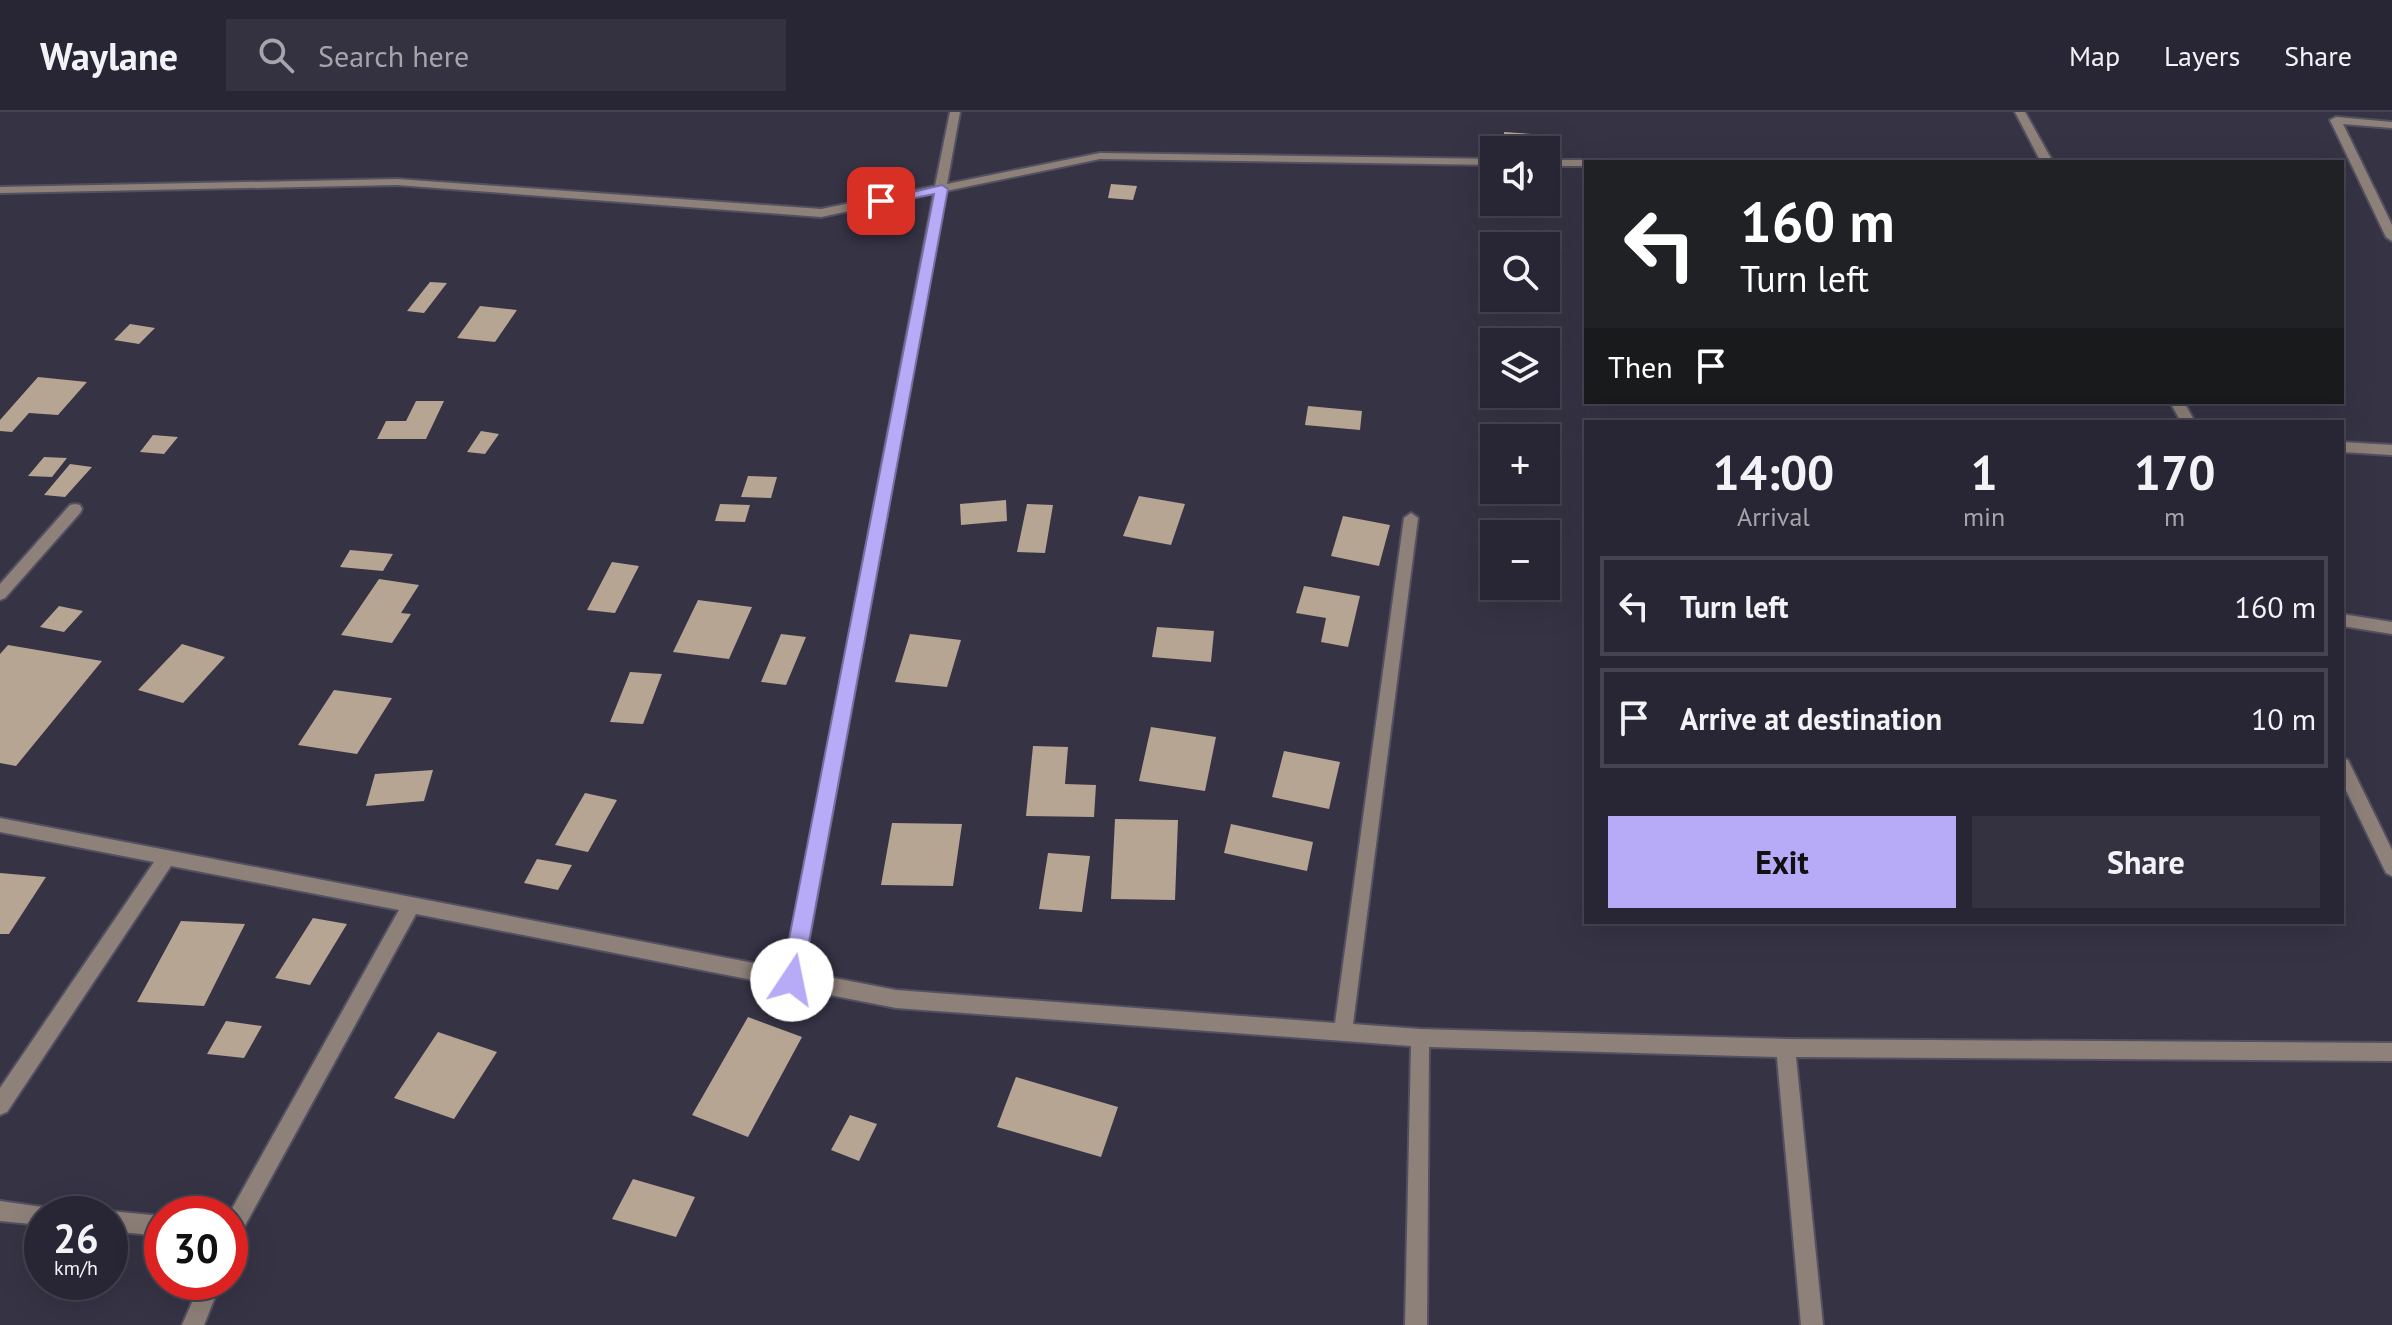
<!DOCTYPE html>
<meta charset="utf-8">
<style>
:root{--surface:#282634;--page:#343240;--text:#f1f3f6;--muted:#a5a5ac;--line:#44434f;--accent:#b7abf8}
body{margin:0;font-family:"PT Sans",sans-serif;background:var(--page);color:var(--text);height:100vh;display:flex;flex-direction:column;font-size:30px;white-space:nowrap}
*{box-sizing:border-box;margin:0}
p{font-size:26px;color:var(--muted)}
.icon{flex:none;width:44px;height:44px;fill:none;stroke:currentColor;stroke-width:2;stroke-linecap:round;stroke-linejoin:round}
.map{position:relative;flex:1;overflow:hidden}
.sheet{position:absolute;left:1584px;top:308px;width:760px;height:504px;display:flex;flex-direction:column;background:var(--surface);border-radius:0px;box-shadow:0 8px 32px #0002,0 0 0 2px var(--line)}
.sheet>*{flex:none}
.guide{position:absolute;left:1584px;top:48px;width:760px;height:244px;border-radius:0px;box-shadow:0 8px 32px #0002,0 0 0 2px var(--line);background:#202124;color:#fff;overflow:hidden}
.controls{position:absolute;left:1480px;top:24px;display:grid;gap:16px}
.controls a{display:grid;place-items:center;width:80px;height:80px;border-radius:0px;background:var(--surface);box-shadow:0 8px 32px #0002,0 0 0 2px var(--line);font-size:40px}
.speed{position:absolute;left:24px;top:1084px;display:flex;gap:16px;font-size:40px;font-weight:700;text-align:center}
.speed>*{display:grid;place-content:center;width:104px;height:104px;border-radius:50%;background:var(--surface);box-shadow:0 8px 32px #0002,0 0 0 2px var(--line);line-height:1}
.speed small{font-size:20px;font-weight:400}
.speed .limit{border:12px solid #d22;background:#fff;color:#111}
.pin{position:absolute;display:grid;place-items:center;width:68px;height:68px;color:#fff;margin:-34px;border-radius:16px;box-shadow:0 4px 12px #0006}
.me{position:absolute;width:88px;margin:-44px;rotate:11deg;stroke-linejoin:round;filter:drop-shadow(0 0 6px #0008)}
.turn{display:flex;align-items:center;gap:28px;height:168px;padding:0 24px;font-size:36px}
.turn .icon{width:104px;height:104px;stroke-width:2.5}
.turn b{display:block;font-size:56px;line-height:68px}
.then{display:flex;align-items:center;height:76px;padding:0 24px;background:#0003;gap:16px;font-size:30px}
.eta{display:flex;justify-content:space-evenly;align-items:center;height:136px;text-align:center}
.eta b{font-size:48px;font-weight:700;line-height:56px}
.cta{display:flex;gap:16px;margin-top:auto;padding:16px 24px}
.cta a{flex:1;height:92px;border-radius:0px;background:var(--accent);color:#111;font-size:32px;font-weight:700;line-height:92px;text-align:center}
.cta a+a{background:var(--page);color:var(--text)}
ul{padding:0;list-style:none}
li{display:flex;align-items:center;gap:24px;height:100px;margin:0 16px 12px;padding:0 8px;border:4px solid var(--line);border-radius:0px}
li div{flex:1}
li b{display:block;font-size:30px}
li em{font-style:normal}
header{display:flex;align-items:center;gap:48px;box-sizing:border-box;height:112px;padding:0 40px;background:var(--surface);border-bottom:2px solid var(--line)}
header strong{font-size:38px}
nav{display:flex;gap:44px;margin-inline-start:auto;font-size:28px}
.search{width:560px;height:72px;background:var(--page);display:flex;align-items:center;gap:20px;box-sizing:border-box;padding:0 28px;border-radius:0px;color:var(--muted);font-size:30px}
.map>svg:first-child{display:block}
.building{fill:#b7a594}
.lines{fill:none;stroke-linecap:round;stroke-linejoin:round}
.minor-casing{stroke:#525061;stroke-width:4}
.minor{fill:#8e8179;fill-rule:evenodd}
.route{fill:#b7abf8;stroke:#776fa1;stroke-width:2}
</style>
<header>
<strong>Waylane</strong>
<div class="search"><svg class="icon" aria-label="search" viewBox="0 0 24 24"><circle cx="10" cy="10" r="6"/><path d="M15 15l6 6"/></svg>Search here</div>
<nav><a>Map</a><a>Layers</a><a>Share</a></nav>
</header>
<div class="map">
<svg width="2392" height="1213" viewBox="0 0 2392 1213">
<rect width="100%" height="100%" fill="#363345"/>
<!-- building -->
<path class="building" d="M1504,20L1532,22L1533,38H1505Z
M1111,72L1137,74L1133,88L1108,86Z
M430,170L447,171L424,201L407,199Z
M480,194L517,198L495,230L457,226Z
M130,212L155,216L139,232L114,228Z
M38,265L87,270L58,303L29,301L12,320L0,319V308Z
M416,289H444L426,327H377L386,309H406Z
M1308,294L1362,299L1360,318L1305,313Z
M481,319L499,322L485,342L467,340Z
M153,323L178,325L164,342L140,340Z
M44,345L67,346L52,365L28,364Z
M70,352L92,355L65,385L44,383Z
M748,364L777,365L771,386L741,385Z
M1139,384L1185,392L1171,433L1123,424Z
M1006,388L1007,409L961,413L960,392Z
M720,392L750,393L745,410L715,409Z
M1027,392L1053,393L1045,441L1017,440Z
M1343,404L1390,413L1379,454L1331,444Z
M350,438L393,442L383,459L340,455Z
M612,450L639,454L615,501L587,498Z
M379,467L419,473L401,501L411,502L392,531L341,523Z
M1304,474L1360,484L1348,535L1321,530L1326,506L1296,501Z
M698,488L752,495L729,547L673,540Z
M59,494L83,499L64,520L40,515Z
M1157,515L1214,519L1211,550L1152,545Z
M781,522L806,525L786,573L761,570Z
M910,522L961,528L947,575L895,570Z
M182,532L225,545L183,591L138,578Z
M8,533L102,549L16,654L0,651V542Z
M630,560L662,562L643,612L610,610Z
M334,578L392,586L357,642L298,633Z
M1151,615L1216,625L1205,679L1139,669Z
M1033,634L1068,635L1065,672L1096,673L1094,705L1026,704Z
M1284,639L1340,650L1329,697L1272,685Z
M433,658L424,689L366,694L375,662Z
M585,681L617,688L588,740L555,733Z
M1115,707L1178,708L1175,788L1111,787Z
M892,711L962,712L953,774L881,773Z
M1231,712L1313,730L1307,759L1224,741Z
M1048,741L1090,744L1082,800L1039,797Z
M537,747L572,753L558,778L524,771Z
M0,761L46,765L9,822H0Z
M313,806L347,812L310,873L275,866Z
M181,809L245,812L204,894L137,890Z
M748,905L802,925L748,1025L692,1003Z
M226,909L262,914L244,946L207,942Z
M438,920L497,940L454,1007L394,986Z
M1016,965L1118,995L1101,1045L997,1015Z
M850,1003L877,1012L859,1049L831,1038Z
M633,1067L695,1085L676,1125L612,1107Z"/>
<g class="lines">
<!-- minor casing -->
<g class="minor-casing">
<path id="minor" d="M950,0H960L947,72L1100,41L1494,47V53L1100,47L946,79L803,860L896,878L1335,911L1404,406L1411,401L1418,406L1353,912L1420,917L1786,927L2392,931V949L1796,945L1823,1213H1801L1777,945L1429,935L1427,1213H1405L1411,934L896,896L416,802L237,1128L230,1131L229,1102L399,798L171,754L7,1000L0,1003V976L154,750L0,720V706L785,857L934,81L821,105L397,73L0,81V75L397,67L821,97L935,74Z
M2015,0H2025L2053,50H2041Z
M2336,5L2392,10V16L2343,12L2392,113V129L2386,125L2330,8Z
M1546,48H1586L1591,50H1586V54H1546Z
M2170,290H2184L2195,310H2181Z
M2342,330L2392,333V343L2342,340Z
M75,392L80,393L82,397L80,401L5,486L0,488V472L70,393Z
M2342,502L2392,510V522L2342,514Z
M2342,646L2348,648L2392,738V764L2386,761L2342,670Z
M0,1089L49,1096L52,1102H42V1113L0,1109Z
M110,1099L162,1104V1124L110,1119V1102H103Z
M201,1170H221L204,1213H182Z"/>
</g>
<!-- minor -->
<use href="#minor" class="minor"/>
</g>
<!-- route -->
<path class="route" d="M942,73L948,77L802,868L799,874L792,877L784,874L781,868L934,82L881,93L875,89Z"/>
</svg>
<div class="controls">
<a><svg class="icon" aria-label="sound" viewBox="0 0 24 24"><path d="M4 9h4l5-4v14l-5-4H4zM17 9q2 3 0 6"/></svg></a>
<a><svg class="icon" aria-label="search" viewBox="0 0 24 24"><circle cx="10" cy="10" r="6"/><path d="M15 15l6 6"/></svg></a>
<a><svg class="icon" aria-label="layers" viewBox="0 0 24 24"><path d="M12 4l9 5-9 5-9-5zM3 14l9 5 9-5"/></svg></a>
<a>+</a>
<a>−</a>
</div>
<div class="speed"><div>26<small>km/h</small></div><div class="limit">30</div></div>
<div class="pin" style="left:881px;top:89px;background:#d93025"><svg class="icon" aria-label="arrive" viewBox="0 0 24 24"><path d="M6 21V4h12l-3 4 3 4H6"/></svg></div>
<svg class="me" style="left:792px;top:868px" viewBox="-20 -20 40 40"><circle r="19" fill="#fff"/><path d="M0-13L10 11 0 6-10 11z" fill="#b7abf8"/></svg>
<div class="guide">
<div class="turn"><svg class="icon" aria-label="left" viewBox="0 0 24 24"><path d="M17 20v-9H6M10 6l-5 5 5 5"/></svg><div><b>160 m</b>Turn left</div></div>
<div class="then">Then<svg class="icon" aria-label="arrive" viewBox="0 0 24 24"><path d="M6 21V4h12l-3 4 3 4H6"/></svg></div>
</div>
<section class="sheet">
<div class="eta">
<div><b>14:00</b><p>Arrival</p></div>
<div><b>1</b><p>min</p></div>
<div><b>170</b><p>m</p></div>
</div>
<ul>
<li><svg class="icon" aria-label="left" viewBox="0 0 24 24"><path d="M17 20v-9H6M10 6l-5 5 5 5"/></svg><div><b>Turn left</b></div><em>160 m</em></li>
<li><svg class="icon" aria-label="arrive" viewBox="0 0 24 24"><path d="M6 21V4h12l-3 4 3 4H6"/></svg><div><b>Arrive at destination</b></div><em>10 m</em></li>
</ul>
<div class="cta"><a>Exit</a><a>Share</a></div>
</section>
</div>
